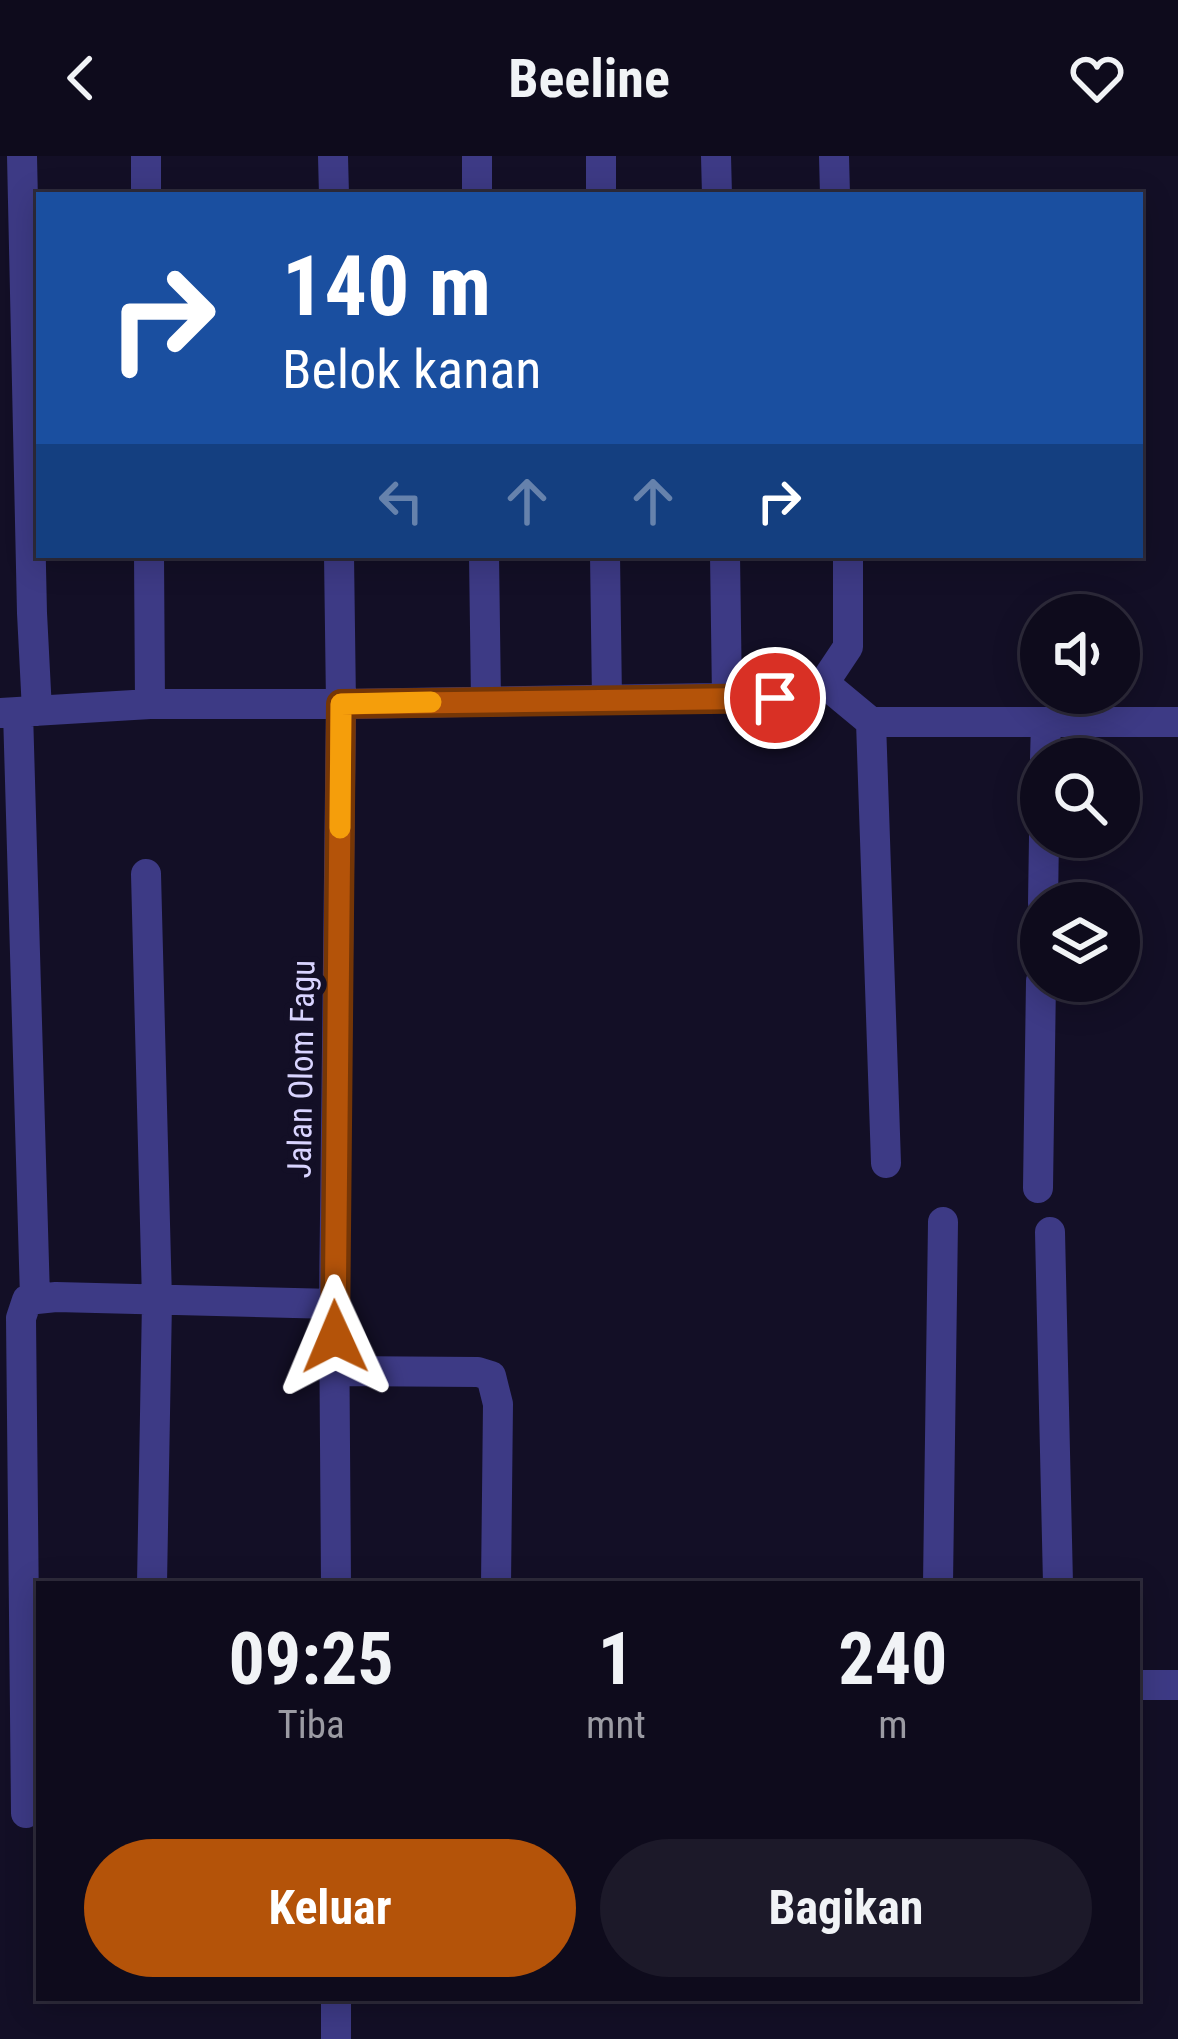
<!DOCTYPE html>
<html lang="id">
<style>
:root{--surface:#0e0b1c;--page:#1c1929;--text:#f1f3f6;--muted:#9b9ba3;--line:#2e2b3b;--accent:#b45309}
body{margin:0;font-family:"Roboto Condensed",sans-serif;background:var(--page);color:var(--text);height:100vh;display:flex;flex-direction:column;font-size:45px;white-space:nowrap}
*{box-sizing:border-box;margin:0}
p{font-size:39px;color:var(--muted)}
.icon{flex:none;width:66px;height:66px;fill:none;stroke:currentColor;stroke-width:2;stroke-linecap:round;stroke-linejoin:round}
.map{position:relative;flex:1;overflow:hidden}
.details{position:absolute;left:36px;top:1425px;width:1104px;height:420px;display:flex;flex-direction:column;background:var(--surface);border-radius:0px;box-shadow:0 6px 30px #0003,0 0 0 3px var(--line)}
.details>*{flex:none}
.guide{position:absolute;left:36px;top:36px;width:1107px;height:366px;border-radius:0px;box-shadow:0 6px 30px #0003,0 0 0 3px var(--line);background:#1a4fa0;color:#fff;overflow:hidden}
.buttons{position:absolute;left:1020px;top:438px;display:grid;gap:24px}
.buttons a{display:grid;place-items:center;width:120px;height:120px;border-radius:50%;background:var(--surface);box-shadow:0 6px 30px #0003,0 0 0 3px var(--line);font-size:60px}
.pin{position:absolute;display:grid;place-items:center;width:102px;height:102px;color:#fff;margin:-51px;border:6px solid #fff;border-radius:50%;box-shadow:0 3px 12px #0007}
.me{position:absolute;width:132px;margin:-66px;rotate:359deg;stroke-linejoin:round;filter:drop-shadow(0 0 9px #0008)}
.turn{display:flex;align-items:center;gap:42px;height:252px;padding:0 48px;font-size:54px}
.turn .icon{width:156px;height:156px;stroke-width:2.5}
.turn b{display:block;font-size:84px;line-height:102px}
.lanes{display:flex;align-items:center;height:114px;padding:0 48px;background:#0003;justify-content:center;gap:60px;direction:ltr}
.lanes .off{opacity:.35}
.eta{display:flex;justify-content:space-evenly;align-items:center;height:204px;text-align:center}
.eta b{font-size:72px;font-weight:700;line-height:84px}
.cta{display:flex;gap:24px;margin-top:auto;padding:24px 48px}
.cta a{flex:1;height:138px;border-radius:72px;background:var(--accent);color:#fff;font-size:48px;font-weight:700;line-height:138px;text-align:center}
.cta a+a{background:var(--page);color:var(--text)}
header{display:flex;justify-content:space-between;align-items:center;height:156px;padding:0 48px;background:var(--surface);font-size:54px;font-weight:700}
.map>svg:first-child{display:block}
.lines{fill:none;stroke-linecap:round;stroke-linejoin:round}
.minor{stroke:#3d3a85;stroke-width:30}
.route-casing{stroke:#753606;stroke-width:30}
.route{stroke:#b45309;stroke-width:21}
.slow{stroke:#f59e0b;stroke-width:21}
.labels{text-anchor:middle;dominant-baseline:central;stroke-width:12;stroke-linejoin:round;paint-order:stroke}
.street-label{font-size:33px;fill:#d9d4ff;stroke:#130f26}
</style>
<header><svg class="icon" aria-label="back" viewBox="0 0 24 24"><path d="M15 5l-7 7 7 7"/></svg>Beeline<svg class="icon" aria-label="heart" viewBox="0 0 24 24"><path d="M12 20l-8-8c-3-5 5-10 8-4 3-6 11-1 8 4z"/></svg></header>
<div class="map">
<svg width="1178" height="1883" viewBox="0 0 1178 1883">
<rect width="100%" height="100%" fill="#130f26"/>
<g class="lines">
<!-- minor -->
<path class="minor" d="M22,0L32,457L37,555
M146,0V39
M333,0L334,39
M477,0V39
M601,0V39
M716,0L717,39
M834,0L835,39
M149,399L150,548
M484,399L486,545
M605,399L607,544
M725,399L727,542
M824,527L871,566H1178
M18,556L35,1142
M0,557L150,548H341L775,541L824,527L848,491V399
M871,566L886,1007
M1045,603L1046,566
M146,718L157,1145L152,1428
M1043,747L1044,681
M1038,1032L1041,825
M1050,1076L1058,1428
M336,1215L478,1216L491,1220L498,1248L496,1428
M336,1428L334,1148L341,548L339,399
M938,1428L943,1066
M1137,1529H1178
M26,1657L21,1162L27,1144L56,1141L334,1148
M336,1842V1883"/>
</g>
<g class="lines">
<!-- route casing -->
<g class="route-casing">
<path id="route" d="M335,1181L341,548L775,542"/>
</g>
<!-- route -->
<use href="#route" class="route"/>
<!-- slow -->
<path class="slow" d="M340,672L341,548L431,546"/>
</g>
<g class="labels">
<!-- street labels -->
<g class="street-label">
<text transform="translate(301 913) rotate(-89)">Jalan Olom Fagu</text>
</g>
</g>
</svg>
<div class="buttons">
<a><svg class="icon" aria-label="sound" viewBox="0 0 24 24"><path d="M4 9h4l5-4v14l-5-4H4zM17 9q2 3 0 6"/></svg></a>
<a><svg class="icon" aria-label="search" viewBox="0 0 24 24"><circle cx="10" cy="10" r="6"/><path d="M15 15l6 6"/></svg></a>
<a><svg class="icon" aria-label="layers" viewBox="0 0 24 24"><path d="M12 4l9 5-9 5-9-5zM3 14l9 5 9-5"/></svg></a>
</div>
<div class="pin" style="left:775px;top:542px;background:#d93025"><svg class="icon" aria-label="arrive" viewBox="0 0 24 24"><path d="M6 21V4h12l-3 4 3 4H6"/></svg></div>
<svg class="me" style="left:335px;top:1181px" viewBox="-20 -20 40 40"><path d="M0-17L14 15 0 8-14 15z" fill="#b45309" stroke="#fff" stroke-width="4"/></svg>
<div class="guide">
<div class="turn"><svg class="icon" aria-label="right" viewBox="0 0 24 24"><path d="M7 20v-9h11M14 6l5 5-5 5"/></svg><div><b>140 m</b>Belok kanan</div></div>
<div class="lanes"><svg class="icon off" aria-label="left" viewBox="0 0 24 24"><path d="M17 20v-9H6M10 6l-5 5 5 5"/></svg><svg class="icon off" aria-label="ahead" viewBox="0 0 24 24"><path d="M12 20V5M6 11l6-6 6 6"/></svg><svg class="icon off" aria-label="ahead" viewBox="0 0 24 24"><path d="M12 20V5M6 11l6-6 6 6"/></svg><svg class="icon" aria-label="right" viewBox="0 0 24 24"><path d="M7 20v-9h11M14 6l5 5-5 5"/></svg></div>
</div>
<section class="details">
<div class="eta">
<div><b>09:25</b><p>Tiba</p></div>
<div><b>1</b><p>mnt</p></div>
<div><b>240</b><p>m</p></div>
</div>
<div class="cta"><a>Keluar</a><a>Bagikan</a></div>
</section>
</div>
